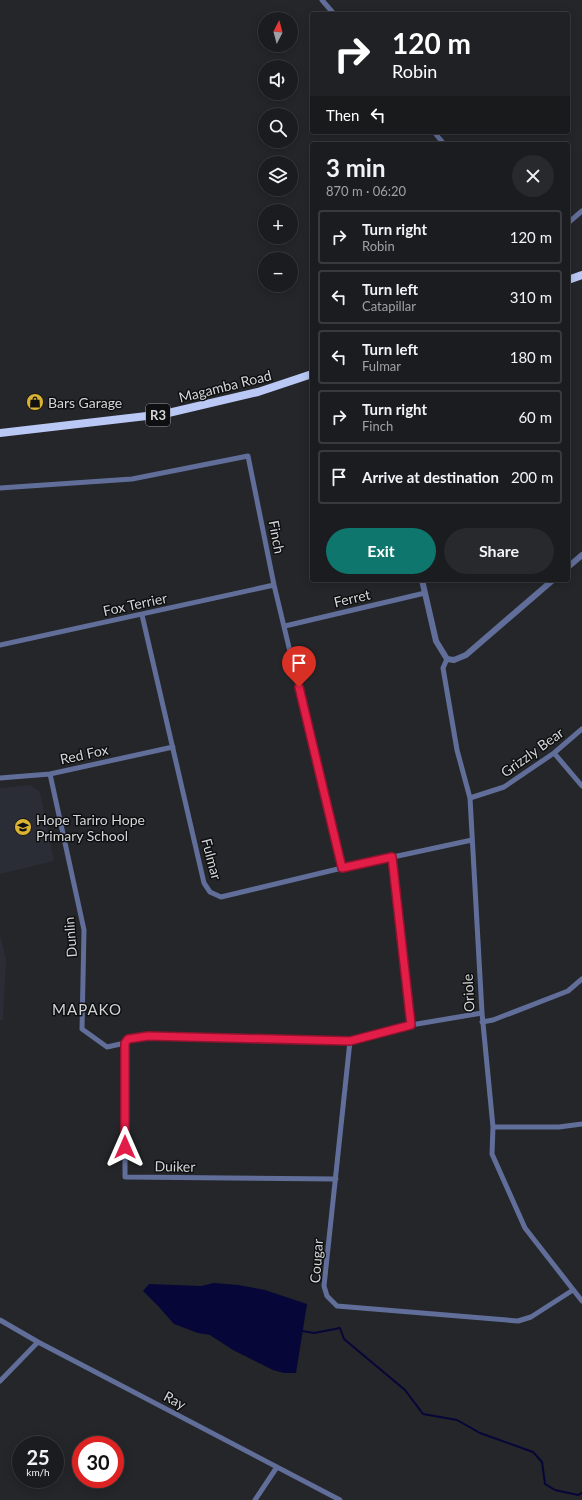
<!DOCTYPE html>
<meta charset="utf-8">
<style>
:root{--surface:#1b1c1f;--page:#28292c;--text:#f1f3f6;--muted:#a0a1a4;--line:#393a3d;--accent:#0f766e}
body{margin:0;font-family:Lato,sans-serif;background:var(--page);color:var(--text);height:100vh;display:flex;flex-direction:column;font-size:15px;white-space:nowrap}
*{box-sizing:border-box;margin:0}
p{font-size:13px;color:var(--muted)}
.icon{flex:none;width:22px;height:22px;fill:none;stroke:currentColor;stroke-width:2;stroke-linecap:round;stroke-linejoin:round}
.map{position:relative;flex:1;overflow:hidden}
.drawer{position:absolute;left:310px;top:142px;width:260px;height:440px;display:flex;flex-direction:column;background:var(--surface);border-radius:4px;box-shadow:0 2px 10px #0003,0 0 0 1px var(--line)}
.drawer>*{flex:none}
.guide{position:absolute;left:310px;top:12px;width:260px;height:122px;border-radius:4px;box-shadow:0 2px 10px #0003,0 0 0 1px var(--line);background:#202124;color:#fff;overflow:hidden}
.needle{width:26px;rotate:6deg}
.tools{position:absolute;left:258px;top:12px;display:grid;gap:8px}
.tools a{display:grid;place-items:center;width:40px;height:40px;border-radius:50%;background:var(--surface);box-shadow:0 2px 10px #0003,0 0 0 1px var(--line);font-size:20px}
.speed{position:absolute;left:12px;top:1436px;display:flex;gap:8px;font-size:20px;font-weight:700;text-align:center}
.speed>*{display:grid;place-content:center;width:52px;height:52px;border-radius:50%;background:var(--surface);box-shadow:0 2px 10px #0003,0 0 0 1px var(--line);line-height:1}
.speed small{font-size:10px;font-weight:400}
.speed .limit{border:6px solid #d22;background:#fff;color:#111}
.pin{position:absolute;display:grid;place-items:center;width:34px;height:34px;color:#fff;margin:-41px -17px;border-radius:50% 50% 50% 0;rotate:-45deg;box-shadow:0 0 4px #0007}
.pin .icon{rotate:45deg}
.me{position:absolute;width:44px;margin:-22px;rotate:0deg;stroke-linejoin:round;filter:drop-shadow(0 0 3px #0008)}
.turn{display:flex;align-items:center;gap:14px;height:84px;padding:0 16px;font-size:18px}
.turn .icon{width:52px;height:52px;stroke-width:2.5}
.turn b{display:block;font-size:28px;line-height:34px}
.then{display:flex;align-items:center;height:38px;padding:0 16px;background:#0003;gap:8px;font-size:15px}
.round{display:grid;place-items:center;flex:none;width:42px;height:42px;border-radius:21px;background:var(--page)}
.summary{display:flex;align-items:center;justify-content:space-between;height:68px;padding:0 16px}
h1{font-size:24px;font-weight:700;line-height:30px}
.primary-button{display:flex;gap:8px;margin-top:auto;padding:8px 16px}
.primary-button a{flex:1;height:46px;border-radius:24px;background:var(--accent);color:#fff;font-size:16px;font-weight:700;line-height:46px;text-align:center}
.primary-button a+a{background:var(--page);color:var(--text)}
ul{padding:0;list-style:none}
li{display:flex;align-items:center;gap:12px;height:54px;margin:0 8px 6px;padding:0 8px;border:2px solid var(--line);border-radius:4px}
li div{flex:1}
li b{display:block;font-size:15px}
li em{font-style:normal}
.map>svg:first-child{display:block}
.built{fill:#2a2d36}
.water{fill:#060638}
.lines{fill:none;stroke-linecap:round;stroke-linejoin:round}
.stream{stroke:#060638;stroke-width:2}
.minor{stroke:#616e99;stroke-width:5}
.tertiary{stroke:#616e99;stroke-width:6}
.trunk{stroke:#bac8f6;stroke-width:8}
.route-casing{stroke:#92132f;stroke-width:10}
.route{stroke:#e11d48;stroke-width:7}
.labels{text-anchor:middle;dominant-baseline:central;stroke-width:3;stroke-linejoin:round;paint-order:stroke}
.shield{fill:#0e0f10;stroke:#999a9b;stroke-width:1}
.shield-label{font-size:13px;font-weight:bold;fill:#d4d5d7}
.street-label{font-size:14px;fill:#d4d5d7;stroke:#0e0f10}
.poi-label{font-size:14px;fill:#d4d5d7;stroke:#0e0f10;text-anchor:start}
.neighbourhood-label{font-size:15px;letter-spacing:1px;fill:#d4d5d7;stroke:#0e0f10}
</style>
<div class="map">
<svg width="582" height="1500" viewBox="0 0 582 1500">
<rect width="100%" height="100%" fill="#242629"/>
<!-- built -->
<path class="built" d="M31,785L40,792L54,861L0,874V788Z
M0,935L6,959L3,1020H0Z"/>
<!-- water -->
<path class="water" d="M214,1283L238,1285L265,1290L307,1304L296,1373H284L273,1370L233,1350L210,1335L198,1333L174,1324L159,1307L143,1291L149,1284L201,1286Z"/>
<g class="lines">
<!-- stream -->
<path class="stream" d="M302,1331L314,1333L340,1328L344,1339L405,1390L423,1414L457,1420L480,1433L533,1452L542,1462L545,1484L555,1490L578,1495L582,1493"/>
<!-- minor -->
<path class="minor" d="M322,0L334,14
M434,132L444,144
M568,223L582,211
M0,488L132,479L248,456L274,585L342,868
M142,615L204,883L210,892L221,897L342,868L472,840
M285,626L425,593
M0,645L274,585
M447,659L443,668L457,750L470,798L482,1013L493,1127L492,1154L525,1228L582,1301
M554,753L582,786
M50,774L84,930L82,1029L107,1047L125,1043
M0,778L50,774L173,747
M470,798L504,787L554,753L582,729
M392,857L411,1025
M482,1022L493,1020L568,991L582,979
M350,1041L324,1286L327,1296L337,1306L518,1321L531,1317L573,1290
M125,1043L128,1039L148,1036L350,1041L411,1025L482,1013
M125,1043V1177L336,1179
M493,1127H559L582,1124
M0,1320L38,1342L340,1500
M0,1381L38,1342
M255,1500L277,1467"/>
<!-- tertiary -->
<path class="tertiary" d="M568,567L582,555
M422,580L436,641L447,659L454,660L466,655L553,580"/>
<!-- trunk -->
<path class="trunk" d="M568,280L582,275
M0,433L164,414L258,392L312,374"/>
</g>
<g class="lines">
<!-- route casing -->
<g class="route-casing">
<path id="route" d="M125,1147V1043L128,1039L148,1036L350,1041L411,1025L392,857L342,868L299,687"/>
</g>
<!-- route -->
<use href="#route" class="route"/>
</g>
<!-- icons -->
<defs>
<g id="shop-disc" transform="scale(0.9)"><circle r="9.5" fill="#dab333" stroke="#0e0f10"/><path d="M-5-2.5h2.3a2.7 3.5 0 0 1 5.4 0H5L5.5 6h-11ZM-1.5-2.5h3a1.5 2.3 0 0 0-3 0Z" fill="#111"/></g>
<g id="school-disc" transform="scale(0.9)"><circle r="9.5" fill="#dab333" stroke="#0e0f10"/><path d="M0-5L7-2L0 1L-7-2ZM-4 1L0 2.5L4 1V4Q0 6-4 4Z" fill="#111"/></g>
</defs>
<g fill-rule="evenodd">
<use href="#shop-disc" x="35" y="402"/>
<use href="#school-disc" x="23" y="827"/>
</g>
<g class="labels">
<!-- shield labels -->
<rect class="shield" x="146" y="404" width="24" height="22" rx="3"/>
<g class="shield-label">
<text x="158" y="415">R3</text>
</g>
<!-- street labels -->
<g class="street-label">
<text transform="translate(225 386) rotate(-14)">Magamba Road</text>
<text transform="translate(277 537) rotate(79)">Finch</text>
<text transform="translate(352 598) rotate(-13)">Ferret</text>
<text transform="translate(135 604) rotate(-12)">Fox Terrier</text>
<text transform="translate(532 752) rotate(-36)">Grizzly Bear</text>
<text transform="translate(84 754) rotate(-12)">Red Fox</text>
<text transform="translate(212 859) rotate(75)">Fulmar</text>
<text transform="translate(70 937) rotate(-94)">Dunlin</text>
<text transform="translate(468 993) rotate(-93)">Oriole</text>
<text transform="translate(175 1166) rotate(1)">Duiker</text>
<text transform="translate(316 1261) rotate(-86)">Cougar</text>
<text transform="translate(175 1400) rotate(28)">Ray</text>
</g>
<!-- poi labels -->
<g class="poi-label">
<text x="48" y="402">Bars Garage</text>
<text x="36" y="819">Hope Tariro Hope<tspan x="36" dy="16">Primary School</tspan></text>
</g>
<!-- neighbourhood labels -->
<g class="neighbourhood-label">
<text x="87" y="1009">MAPAKO</text>
</g>
</g>
</svg>
<div class="tools">
<a><svg class="needle" viewBox="-14 -14 28 28"><path d="M0-13l5 13h-10z" fill="#e53935"/><path d="M0 13l5-13h-10z" fill="#a0a1a4"/></svg></a>
<a><svg class="icon" aria-label="sound" viewBox="0 0 24 24"><path d="M4 9h4l5-4v14l-5-4H4zM17 9q2 3 0 6"/></svg></a>
<a><svg class="icon" aria-label="search" viewBox="0 0 24 24"><circle cx="10" cy="10" r="6"/><path d="M15 15l6 6"/></svg></a>
<a><svg class="icon" aria-label="layers" viewBox="0 0 24 24"><path d="M12 4l9 5-9 5-9-5zM3 14l9 5 9-5"/></svg></a>
<a>+</a>
<a>−</a>
</div>
<div class="speed"><div>25<small>km/h</small></div><div class="limit">30</div></div>
<div class="pin" style="left:299px;top:687px;background:#d93025"><svg class="icon" aria-label="arrive" viewBox="0 0 24 24"><path d="M6 21V4h12l-3 4 3 4H6"/></svg></div>
<svg class="me" style="left:125px;top:1147px" viewBox="-20 -20 40 40"><path d="M0-17L14 15 0 8-14 15z" fill="#e11d48" stroke="#fff" stroke-width="4"/></svg>
<div class="guide">
<div class="turn"><svg class="icon" aria-label="right" viewBox="0 0 24 24"><path d="M7 20v-9h11M14 6l5 5-5 5"/></svg><div><b>120 m</b>Robin</div></div>
<div class="then">Then<svg class="icon" aria-label="left" viewBox="0 0 24 24"><path d="M17 20v-9H6M10 6l-5 5 5 5"/></svg></div>
</div>
<section class="drawer">
<div class="summary"><div><h1>3 min</h1><p>870 m · 06:20</p></div><a class="round"><svg class="icon" aria-label="close" viewBox="0 0 24 24"><path d="M6 6l12 12M18 6L6 18"/></svg></a></div>
<ul>
<li><svg class="icon" aria-label="right" viewBox="0 0 24 24"><path d="M7 20v-9h11M14 6l5 5-5 5"/></svg><div><b>Turn right</b><p>Robin</p></div><em>120 m</em></li>
<li><svg class="icon" aria-label="left" viewBox="0 0 24 24"><path d="M17 20v-9H6M10 6l-5 5 5 5"/></svg><div><b>Turn left</b><p>Catapillar</p></div><em>310 m</em></li>
<li><svg class="icon" aria-label="left" viewBox="0 0 24 24"><path d="M17 20v-9H6M10 6l-5 5 5 5"/></svg><div><b>Turn left</b><p>Fulmar</p></div><em>180 m</em></li>
<li><svg class="icon" aria-label="right" viewBox="0 0 24 24"><path d="M7 20v-9h11M14 6l5 5-5 5"/></svg><div><b>Turn right</b><p>Finch</p></div><em>60 m</em></li>
<li><svg class="icon" aria-label="arrive" viewBox="0 0 24 24"><path d="M6 21V4h12l-3 4 3 4H6"/></svg><div><b>Arrive at destination</b></div><em>200 m</em></li>
</ul>
<div class="primary-button"><a>Exit</a><a>Share</a></div>
</section>
</div>
